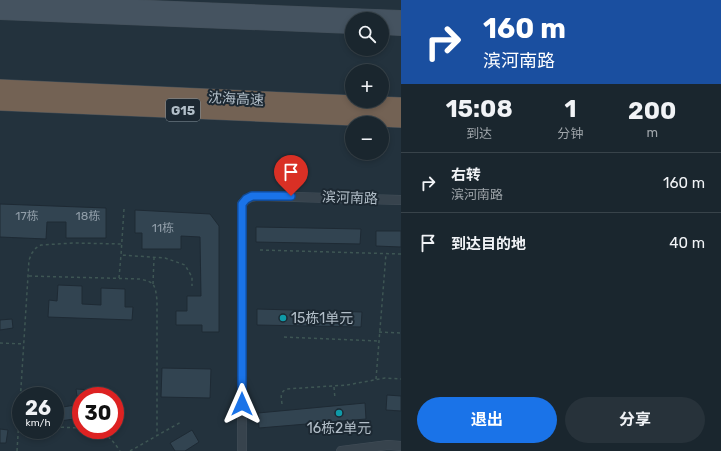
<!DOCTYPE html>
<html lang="zh">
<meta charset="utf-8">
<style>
:root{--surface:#1a262e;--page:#27323a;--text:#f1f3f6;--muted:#9fa5aa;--line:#38434a;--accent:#1a73e8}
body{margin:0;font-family:Rubik,"Noto Sans SC",sans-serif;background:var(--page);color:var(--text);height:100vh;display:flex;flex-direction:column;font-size:15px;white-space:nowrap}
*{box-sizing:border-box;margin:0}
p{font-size:13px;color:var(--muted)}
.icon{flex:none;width:22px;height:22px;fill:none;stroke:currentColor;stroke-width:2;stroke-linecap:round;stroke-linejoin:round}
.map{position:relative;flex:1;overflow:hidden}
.panel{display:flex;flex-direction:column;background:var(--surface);width:320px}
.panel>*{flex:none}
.guide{background:#1a4fa0;color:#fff;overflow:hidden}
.tools{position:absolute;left:345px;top:12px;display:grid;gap:8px}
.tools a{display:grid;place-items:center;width:44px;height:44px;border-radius:50%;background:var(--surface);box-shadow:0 2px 6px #0003,0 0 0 1px var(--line);font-size:20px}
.speed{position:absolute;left:12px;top:387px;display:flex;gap:8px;font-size:20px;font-weight:700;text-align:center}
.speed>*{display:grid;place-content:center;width:52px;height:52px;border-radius:50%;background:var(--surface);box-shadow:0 2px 6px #0003,0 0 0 1px var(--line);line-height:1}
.speed small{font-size:10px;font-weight:400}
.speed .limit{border:6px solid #d22;background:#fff;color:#111}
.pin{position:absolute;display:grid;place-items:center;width:34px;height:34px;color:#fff;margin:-41px -17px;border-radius:50% 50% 50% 0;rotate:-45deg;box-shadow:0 0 4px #0007}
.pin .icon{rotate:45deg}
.me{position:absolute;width:44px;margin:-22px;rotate:0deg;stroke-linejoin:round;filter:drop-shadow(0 0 3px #0008)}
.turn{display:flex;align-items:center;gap:14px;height:84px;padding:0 16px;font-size:18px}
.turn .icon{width:52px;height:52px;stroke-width:2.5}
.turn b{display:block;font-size:28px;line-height:34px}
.eta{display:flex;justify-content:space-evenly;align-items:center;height:68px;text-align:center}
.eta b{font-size:24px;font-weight:700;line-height:28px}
.primary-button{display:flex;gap:8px;margin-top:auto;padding:8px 16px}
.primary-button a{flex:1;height:46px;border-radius:24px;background:var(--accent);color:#fff;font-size:16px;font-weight:700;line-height:46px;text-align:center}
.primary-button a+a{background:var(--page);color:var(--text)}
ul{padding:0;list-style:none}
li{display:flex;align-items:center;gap:12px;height:60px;padding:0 16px;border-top:1px solid var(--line)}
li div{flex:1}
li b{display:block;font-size:15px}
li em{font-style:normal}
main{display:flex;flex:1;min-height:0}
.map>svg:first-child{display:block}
.building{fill:#324451;stroke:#1e2a34}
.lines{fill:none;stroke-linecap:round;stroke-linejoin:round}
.street-casing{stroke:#434f59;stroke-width:10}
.secondary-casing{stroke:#434f59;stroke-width:14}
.highway-casing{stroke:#424e58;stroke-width:18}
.path{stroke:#3e5654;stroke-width:1.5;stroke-dasharray:3 3;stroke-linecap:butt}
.street{stroke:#37434d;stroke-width:9}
.secondary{stroke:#455360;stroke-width:13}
.highway{stroke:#736254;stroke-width:17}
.route-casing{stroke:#114b97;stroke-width:10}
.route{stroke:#1a73e8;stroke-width:7}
.culture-dot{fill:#0f9aa8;stroke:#1c2832;stroke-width:1.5}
.labels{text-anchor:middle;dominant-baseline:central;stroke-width:4;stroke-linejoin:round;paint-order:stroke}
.number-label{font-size:12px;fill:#919ea9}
.shield{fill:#1c2832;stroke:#85919b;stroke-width:1}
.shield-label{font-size:13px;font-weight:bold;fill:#b2bec8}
.street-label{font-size:14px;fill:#b2bec8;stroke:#1c2832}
.poi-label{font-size:14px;fill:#b2bec8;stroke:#1c2832;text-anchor:start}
</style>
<main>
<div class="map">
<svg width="401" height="451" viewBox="0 0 401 451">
<rect width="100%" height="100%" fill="#23323d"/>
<!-- building -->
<path class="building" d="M0,204L106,208V238H66V222H47L46,239L0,237Z
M135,210L210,214L219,226V332H202V325H176V311H187V296H201L200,237L181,236V249H142V233H135Z
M256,227L361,229L360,244L256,242Z
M376,231H401V247L376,246Z
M58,285L82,286V304L101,305V288L125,289V307H133L132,320L48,317L49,300L57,301Z
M257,309L362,312L361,327L257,325Z
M12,319L13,328L0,330V320Z
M162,368L211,369L210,398L161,397Z
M76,389L93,390L92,396H77Z
M387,395L401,396V411L386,410Z
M365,403L366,419L259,428L258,413Z
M81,404V418L60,421L57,408Z
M0,429L8,430L6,443H0Z
M192,430L199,442L185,451H175L170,443Z"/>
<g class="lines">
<!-- street casing -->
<g class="street-casing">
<path id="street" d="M242,451V204C247,198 251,196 259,196L401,200
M341,451L388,445L401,446"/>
</g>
<!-- secondary casing -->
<g class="secondary-casing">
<path id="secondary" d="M0,1L401,17
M0,13L352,27
M382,28L401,29"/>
</g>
<!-- highway casing -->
<g class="highway-casing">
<path id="highway" d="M0,88L401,106
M0,102L401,119"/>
</g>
<!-- path -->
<path class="path" d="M124,209L121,255L165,258L185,265L192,277V286
M260,250L401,254
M29,276L140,279C155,282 155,285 157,300V436
M119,278L121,255
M153,284L154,258
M379,332L401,333
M284,337L379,341
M0,343L24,344
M376,379L386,254
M334,387L335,399
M282,404C281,396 280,393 286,389L347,385L385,378L401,379
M55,427L81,428
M98,430C108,435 114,442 120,451
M17,451L29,260L32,253L36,248L41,245L74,243L122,244
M130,451L181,422"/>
<!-- street -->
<use href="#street" class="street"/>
<!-- secondary -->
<use href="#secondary" class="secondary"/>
<!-- highway -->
<use href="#highway" class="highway"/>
</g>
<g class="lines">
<!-- route casing -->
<g class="route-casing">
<path id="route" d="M242,404V204L246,199L252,196H291"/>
</g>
<!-- route -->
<use href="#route" class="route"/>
</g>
<!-- markers -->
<g class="culture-dot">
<circle cx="283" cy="318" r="4"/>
<circle cx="339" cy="413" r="4"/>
</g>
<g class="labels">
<!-- number labels -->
<g class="number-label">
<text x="27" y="216">17栋</text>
<text x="88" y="216">18栋</text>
<text x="163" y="228">11栋</text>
</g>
<!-- shield labels -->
<rect class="shield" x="166" y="99" width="34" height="22" rx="3"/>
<g class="shield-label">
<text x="183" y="110">G15</text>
</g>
<!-- street labels -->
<g class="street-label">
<text transform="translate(236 99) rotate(3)">沈海高速</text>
<text transform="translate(350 198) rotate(2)">滨河南路</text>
</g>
<!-- poi labels -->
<g class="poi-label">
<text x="291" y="318">15栋1单元</text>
<text x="339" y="428" text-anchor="middle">16栋2单元</text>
</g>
</g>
</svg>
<div class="tools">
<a><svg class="icon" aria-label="search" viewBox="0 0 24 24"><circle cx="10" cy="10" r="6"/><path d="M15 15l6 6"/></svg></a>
<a>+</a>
<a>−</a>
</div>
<div class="speed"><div>26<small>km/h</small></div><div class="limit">30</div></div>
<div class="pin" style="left:291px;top:196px;background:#d93025"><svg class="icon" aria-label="arrive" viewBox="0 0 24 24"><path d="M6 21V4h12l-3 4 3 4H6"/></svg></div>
<svg class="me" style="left:242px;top:404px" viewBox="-20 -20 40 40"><path d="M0-17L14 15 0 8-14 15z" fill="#1a73e8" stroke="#fff" stroke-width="4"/></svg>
</div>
<section class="panel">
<div class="guide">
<div class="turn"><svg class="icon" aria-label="right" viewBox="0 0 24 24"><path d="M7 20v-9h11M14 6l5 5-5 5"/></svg><div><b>160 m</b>滨河南路</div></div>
</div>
<div class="eta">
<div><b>15:08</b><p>到达</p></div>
<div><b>1</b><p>分钟</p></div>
<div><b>200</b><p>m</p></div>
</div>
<ul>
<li><svg class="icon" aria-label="right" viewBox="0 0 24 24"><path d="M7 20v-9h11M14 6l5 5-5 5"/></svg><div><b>右转</b><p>滨河南路</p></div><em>160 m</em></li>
<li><svg class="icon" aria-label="arrive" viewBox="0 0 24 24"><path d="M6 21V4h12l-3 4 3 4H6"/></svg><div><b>到达目的地</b></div><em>40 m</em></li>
</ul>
<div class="primary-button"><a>退出</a><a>分享</a></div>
</section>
</main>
